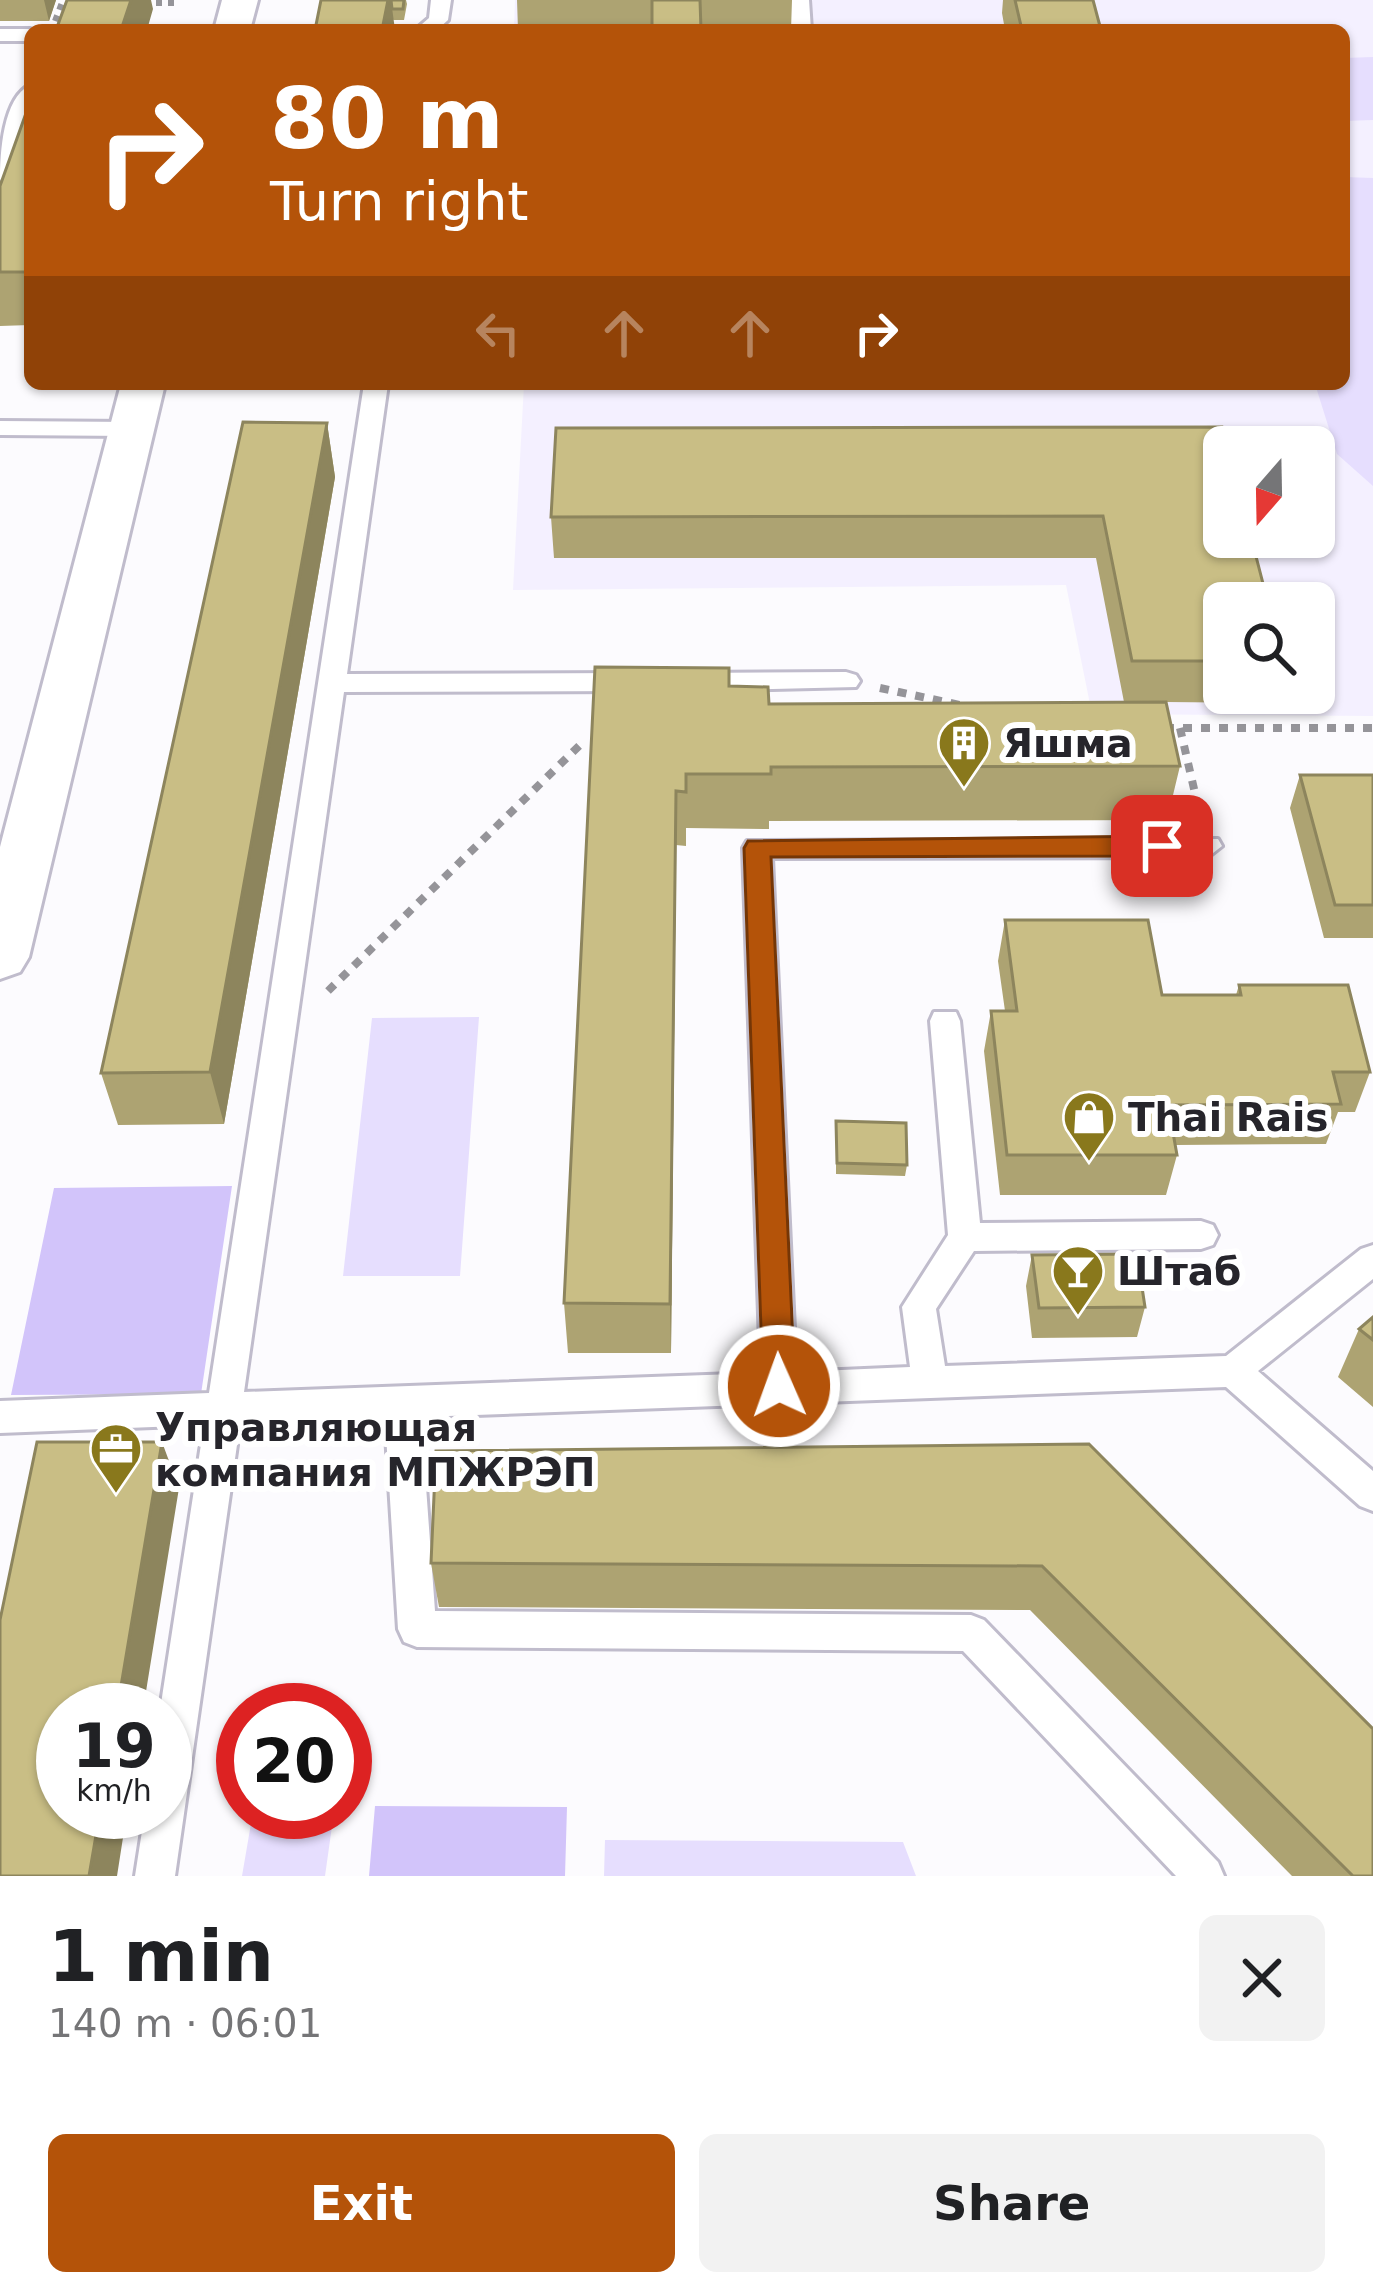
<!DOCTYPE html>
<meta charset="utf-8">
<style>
:root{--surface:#fff;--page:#f2f2f2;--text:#202124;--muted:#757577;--accent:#b45309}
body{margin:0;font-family:"DejaVu Sans",sans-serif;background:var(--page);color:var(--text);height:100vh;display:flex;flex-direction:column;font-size:45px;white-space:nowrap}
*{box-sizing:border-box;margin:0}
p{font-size:39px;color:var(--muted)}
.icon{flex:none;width:66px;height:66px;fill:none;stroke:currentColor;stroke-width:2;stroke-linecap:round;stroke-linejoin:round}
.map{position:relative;height:1876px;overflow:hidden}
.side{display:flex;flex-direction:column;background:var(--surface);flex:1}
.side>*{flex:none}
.top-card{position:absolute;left:24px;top:24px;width:1326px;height:366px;border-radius:18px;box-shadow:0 3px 9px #0004;background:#b45309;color:#fff;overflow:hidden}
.needle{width:78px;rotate:200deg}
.tools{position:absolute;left:1203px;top:426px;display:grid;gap:24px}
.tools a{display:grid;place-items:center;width:132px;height:132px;border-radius:18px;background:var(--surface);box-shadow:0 3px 9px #0004;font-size:60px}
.speed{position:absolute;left:36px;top:1683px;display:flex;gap:24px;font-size:60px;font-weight:700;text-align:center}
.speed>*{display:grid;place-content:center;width:156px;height:156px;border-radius:50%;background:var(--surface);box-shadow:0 3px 9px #0004;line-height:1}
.speed small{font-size:30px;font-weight:400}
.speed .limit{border:18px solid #d22;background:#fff;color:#111}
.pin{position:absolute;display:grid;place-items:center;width:102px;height:102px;color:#fff;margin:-51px;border-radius:24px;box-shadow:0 6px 18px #0006}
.me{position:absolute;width:132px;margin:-66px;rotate:358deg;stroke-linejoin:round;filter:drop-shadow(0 0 9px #0008)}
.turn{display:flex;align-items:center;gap:42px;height:252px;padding:0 48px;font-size:54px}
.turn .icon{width:156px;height:156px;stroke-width:2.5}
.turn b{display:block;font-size:84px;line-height:102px}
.lanes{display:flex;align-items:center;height:114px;padding:0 48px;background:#0003;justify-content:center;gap:60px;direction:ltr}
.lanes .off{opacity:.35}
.round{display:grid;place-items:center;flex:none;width:126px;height:126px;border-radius:18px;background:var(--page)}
.headline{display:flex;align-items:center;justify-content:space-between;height:204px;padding:0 48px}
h1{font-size:72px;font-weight:700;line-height:90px}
.action{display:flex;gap:24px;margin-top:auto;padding:24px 48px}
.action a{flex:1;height:138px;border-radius:18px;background:var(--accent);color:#fff;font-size:48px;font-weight:700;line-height:138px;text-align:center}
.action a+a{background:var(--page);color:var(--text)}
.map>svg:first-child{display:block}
.built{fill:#f4f0ff;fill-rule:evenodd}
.green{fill:#e6defe}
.forest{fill:#d2c4fa}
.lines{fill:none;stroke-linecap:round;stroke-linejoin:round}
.service-casing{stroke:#c0bccc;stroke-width:6}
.minor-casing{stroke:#c0bccc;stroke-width:6}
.path-far1{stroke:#959499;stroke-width:6;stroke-dasharray:6 6;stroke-linecap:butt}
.path{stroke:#959499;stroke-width:8;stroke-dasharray:9 9;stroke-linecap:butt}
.service{fill:#fff;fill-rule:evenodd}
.minor{fill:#fff;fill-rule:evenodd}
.wall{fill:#ada372}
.shaded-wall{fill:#8d855d}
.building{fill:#c9be85;stroke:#8d855d;stroke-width:3}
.route{fill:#b45309;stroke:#753606;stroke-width:3}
.labels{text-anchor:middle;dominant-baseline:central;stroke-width:12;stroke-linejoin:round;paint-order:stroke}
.poi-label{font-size:39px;font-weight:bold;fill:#26252b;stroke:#fff;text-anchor:start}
</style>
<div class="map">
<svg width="1373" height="1876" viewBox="0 0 1373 1876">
<rect width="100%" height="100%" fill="#fcfbfe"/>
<!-- built -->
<path class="built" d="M515,0H1373V716L1092,714L1066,585L513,590L524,384H1344V30H514ZM1224,447H1314V537H1224ZM1224,603H1314V693H1224Z"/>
<!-- green -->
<path class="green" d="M1373,57V120L1344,121V58Z
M1344,177L1373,178V486L1337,454L1315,384H1344Z
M479,1017L460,1276H343L372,1018Z
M253,1812H334L325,1876H242Z
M605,1840L903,1842L916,1876H604Z"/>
<!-- forest -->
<path class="forest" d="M232,1186L201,1394L11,1395L54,1188Z
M375,1806L567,1807L565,1876H369Z"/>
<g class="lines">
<!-- service casing -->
<g class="service-casing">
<path id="service" d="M431,0H451L448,20L437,30H415L429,18Z
M789,0H809L811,30H791Z
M0,29H30L33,30L30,41H0Z
M30,85C30,112 27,168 0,180C0,153 3,98 30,85Z
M364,384H388L347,674L631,673L645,682L631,691L344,692L244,1392L761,1373L743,848L747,841L1218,839L1222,846L1208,857L772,858L796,1372L910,1367L902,1307L948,1235L930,1021L934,1012H956L960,1021L980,1223L1201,1221L1213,1225L1218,1235L1213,1245L1201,1249L974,1251L936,1309L945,1366L1226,1356L1361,1249L1373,1245V1279L1258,1371L1373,1471V1511L1360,1506L1226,1387L421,1417L435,1611L971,1615L984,1620L1218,1862L1224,1876H1176L963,1651L417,1647L404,1642L398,1629L385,1418L240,1424L175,1876H135L145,1812H165V1710H160L204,1425L0,1433V1401L209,1393Z
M0,421L132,422L144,429L132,436L0,435Z
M846,672L856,675L860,681L856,687L691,691L677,682L691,673Z"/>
</g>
<!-- minor casing -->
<g class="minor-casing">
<path id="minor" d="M222,0H258L250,30H214Z
M121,384H165L29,957L20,972L0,979V847Z"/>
</g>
<!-- path-far1 -->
<path class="path-far1" d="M144,3H178
M55,21L63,0"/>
<!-- path -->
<path class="path" d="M880,688L960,705
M1165,728H1373
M1180,728L1200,815
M328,991L584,741"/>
<!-- service -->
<use href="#service" class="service"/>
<!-- minor -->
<use href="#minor" class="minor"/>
</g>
<!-- wall -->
<path class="wall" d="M0,0H56L49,21H0Z
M321,0H406L407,4L404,20H394Z
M517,0H792L791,30H518Z
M1003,0H1093L1101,30H1005L1002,13Z
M30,102V325L0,326V186Z
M327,423L335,477L224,1124L118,1125L101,1073Z
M1222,427L1224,693H1275L1272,703L1166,702L1180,766L1167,820L769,821V829L686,828V846L676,845L671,1353H568L564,1303L595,667L729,686L769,704L1124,702L1096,558H554L551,517Z
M1300,775H1373V938H1324L1290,808Z
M1005,920L1162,995H1236L1239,985L1370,1072L1355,1112H1338L1326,1144L1175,1145L1177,1155L1166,1195H1000L984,1051L991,1011H1005L998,961Z
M836,1121L907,1165L905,1176L836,1174Z
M1032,1255L1145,1307L1137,1337L1032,1338L1026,1286Z
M1373,1317V1407L1338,1377L1359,1329Z
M1089,1444L1373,1876H1292L1030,1610L439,1607L431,1563Z"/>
<!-- shaded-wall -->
<path class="shaded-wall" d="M44,0H56L49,21Z
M131,0H151L153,9L147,30H121Z
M388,0H391L395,30H382Z
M327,423L335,477L224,1124L210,1072Z
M676,845L671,1353L670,1304Z
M162,1442L179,1488L143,1710H117Z
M100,1812H127L117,1876H89Z"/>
<!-- building -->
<path class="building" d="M67,0H131L121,30H56Z
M321,0H388L382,30H315Z
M391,0H404L403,9H392Z
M652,0H700L701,30H652Z
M1015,0H1093L1101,30H1022Z
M30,102V272H0V186Z
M243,422L327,423L210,1072L101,1073Z
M1222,427L1227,447H1224V537H1251L1268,603H1224V661H1132L1103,516L551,517L556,428Z
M595,667L729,668V686L768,687L769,704L1166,702L1180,766L771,767V774H686V792L676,791L670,1304L564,1303Z
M1300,775H1373V905H1335Z
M1005,920H1148L1162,995H1241L1239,985H1348L1370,1072H1333L1341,1104L1168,1105L1177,1155H1007L991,1011H1017Z
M836,1121L906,1123L907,1165L837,1163Z
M1137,1254L1145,1307L1039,1308L1032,1255Z
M1373,1317V1340L1359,1329Z
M37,1442H162L117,1710H63V1812H100L89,1876H0V1620Z
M1089,1444L1373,1729V1876H1353L1042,1566L431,1563L436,1451Z"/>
<!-- route -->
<path class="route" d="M1162,836L1176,846L1162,856L771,857L795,1386L790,1396L779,1400L767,1396L763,1386L744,848L748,841Z"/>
<!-- icons -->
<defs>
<g id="building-pin" transform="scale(2.7)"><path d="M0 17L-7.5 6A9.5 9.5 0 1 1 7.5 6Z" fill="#89781c" stroke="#fff"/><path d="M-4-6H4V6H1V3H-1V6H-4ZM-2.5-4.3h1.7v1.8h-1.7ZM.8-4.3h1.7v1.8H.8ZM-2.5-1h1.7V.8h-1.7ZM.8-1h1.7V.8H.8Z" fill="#fff"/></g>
<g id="shop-pin" transform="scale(2.7)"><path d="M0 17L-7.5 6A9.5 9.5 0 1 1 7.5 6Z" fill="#89781c" stroke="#fff"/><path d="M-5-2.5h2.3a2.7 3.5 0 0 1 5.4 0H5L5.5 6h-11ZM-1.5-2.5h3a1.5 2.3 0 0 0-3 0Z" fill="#fff"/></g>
<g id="bar-pin" transform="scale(2.7)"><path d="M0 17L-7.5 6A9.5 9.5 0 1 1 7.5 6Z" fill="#89781c" stroke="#fff"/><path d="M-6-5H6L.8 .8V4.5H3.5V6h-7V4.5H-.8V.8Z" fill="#fff"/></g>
<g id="office-pin" transform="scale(2.7)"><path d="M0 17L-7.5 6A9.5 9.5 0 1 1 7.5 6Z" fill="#89781c" stroke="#fff"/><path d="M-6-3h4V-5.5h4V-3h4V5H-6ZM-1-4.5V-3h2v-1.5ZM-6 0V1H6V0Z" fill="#fff"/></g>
</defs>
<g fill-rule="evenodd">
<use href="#building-pin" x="964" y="743"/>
<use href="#shop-pin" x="1089" y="1117"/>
<use href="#bar-pin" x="1078" y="1271"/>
<use href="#office-pin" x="116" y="1449"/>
</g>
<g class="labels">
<!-- poi labels -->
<g class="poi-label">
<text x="1003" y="743">Яшма</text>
<text x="1128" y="1117">Thai Rais</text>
<text x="1117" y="1271">Штаб</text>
<text x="155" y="1427">Управляющая<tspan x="155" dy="45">компания МПЖРЭП</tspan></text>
</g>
</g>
</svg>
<div class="tools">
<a><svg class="needle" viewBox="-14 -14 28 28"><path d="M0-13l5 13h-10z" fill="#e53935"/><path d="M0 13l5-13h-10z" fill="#757577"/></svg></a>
<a><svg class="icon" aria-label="search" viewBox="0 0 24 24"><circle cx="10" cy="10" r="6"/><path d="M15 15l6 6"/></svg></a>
</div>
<div class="speed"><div>19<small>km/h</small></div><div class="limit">20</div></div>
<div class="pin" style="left:1162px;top:846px;background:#d93025"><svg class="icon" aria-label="arrive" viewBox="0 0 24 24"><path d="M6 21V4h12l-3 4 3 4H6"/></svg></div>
<svg class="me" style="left:779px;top:1386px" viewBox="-20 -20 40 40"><circle r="17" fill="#b45309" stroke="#fff" stroke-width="3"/><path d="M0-11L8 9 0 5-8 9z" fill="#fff"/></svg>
<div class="top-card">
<div class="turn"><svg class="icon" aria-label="right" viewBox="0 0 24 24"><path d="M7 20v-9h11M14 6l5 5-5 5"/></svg><div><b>80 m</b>Turn right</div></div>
<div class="lanes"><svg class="icon off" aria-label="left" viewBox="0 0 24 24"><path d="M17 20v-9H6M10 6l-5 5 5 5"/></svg><svg class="icon off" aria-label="ahead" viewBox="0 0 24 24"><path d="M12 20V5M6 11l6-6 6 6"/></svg><svg class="icon off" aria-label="ahead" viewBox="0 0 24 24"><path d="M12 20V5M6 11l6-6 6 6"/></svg><svg class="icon" aria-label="right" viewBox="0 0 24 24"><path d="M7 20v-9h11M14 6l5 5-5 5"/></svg></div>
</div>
</div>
<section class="side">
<div class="headline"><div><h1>1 min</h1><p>140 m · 06:01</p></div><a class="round"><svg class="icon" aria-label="close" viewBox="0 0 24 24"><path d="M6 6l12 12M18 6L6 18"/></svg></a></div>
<div class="action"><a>Exit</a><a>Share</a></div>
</section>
